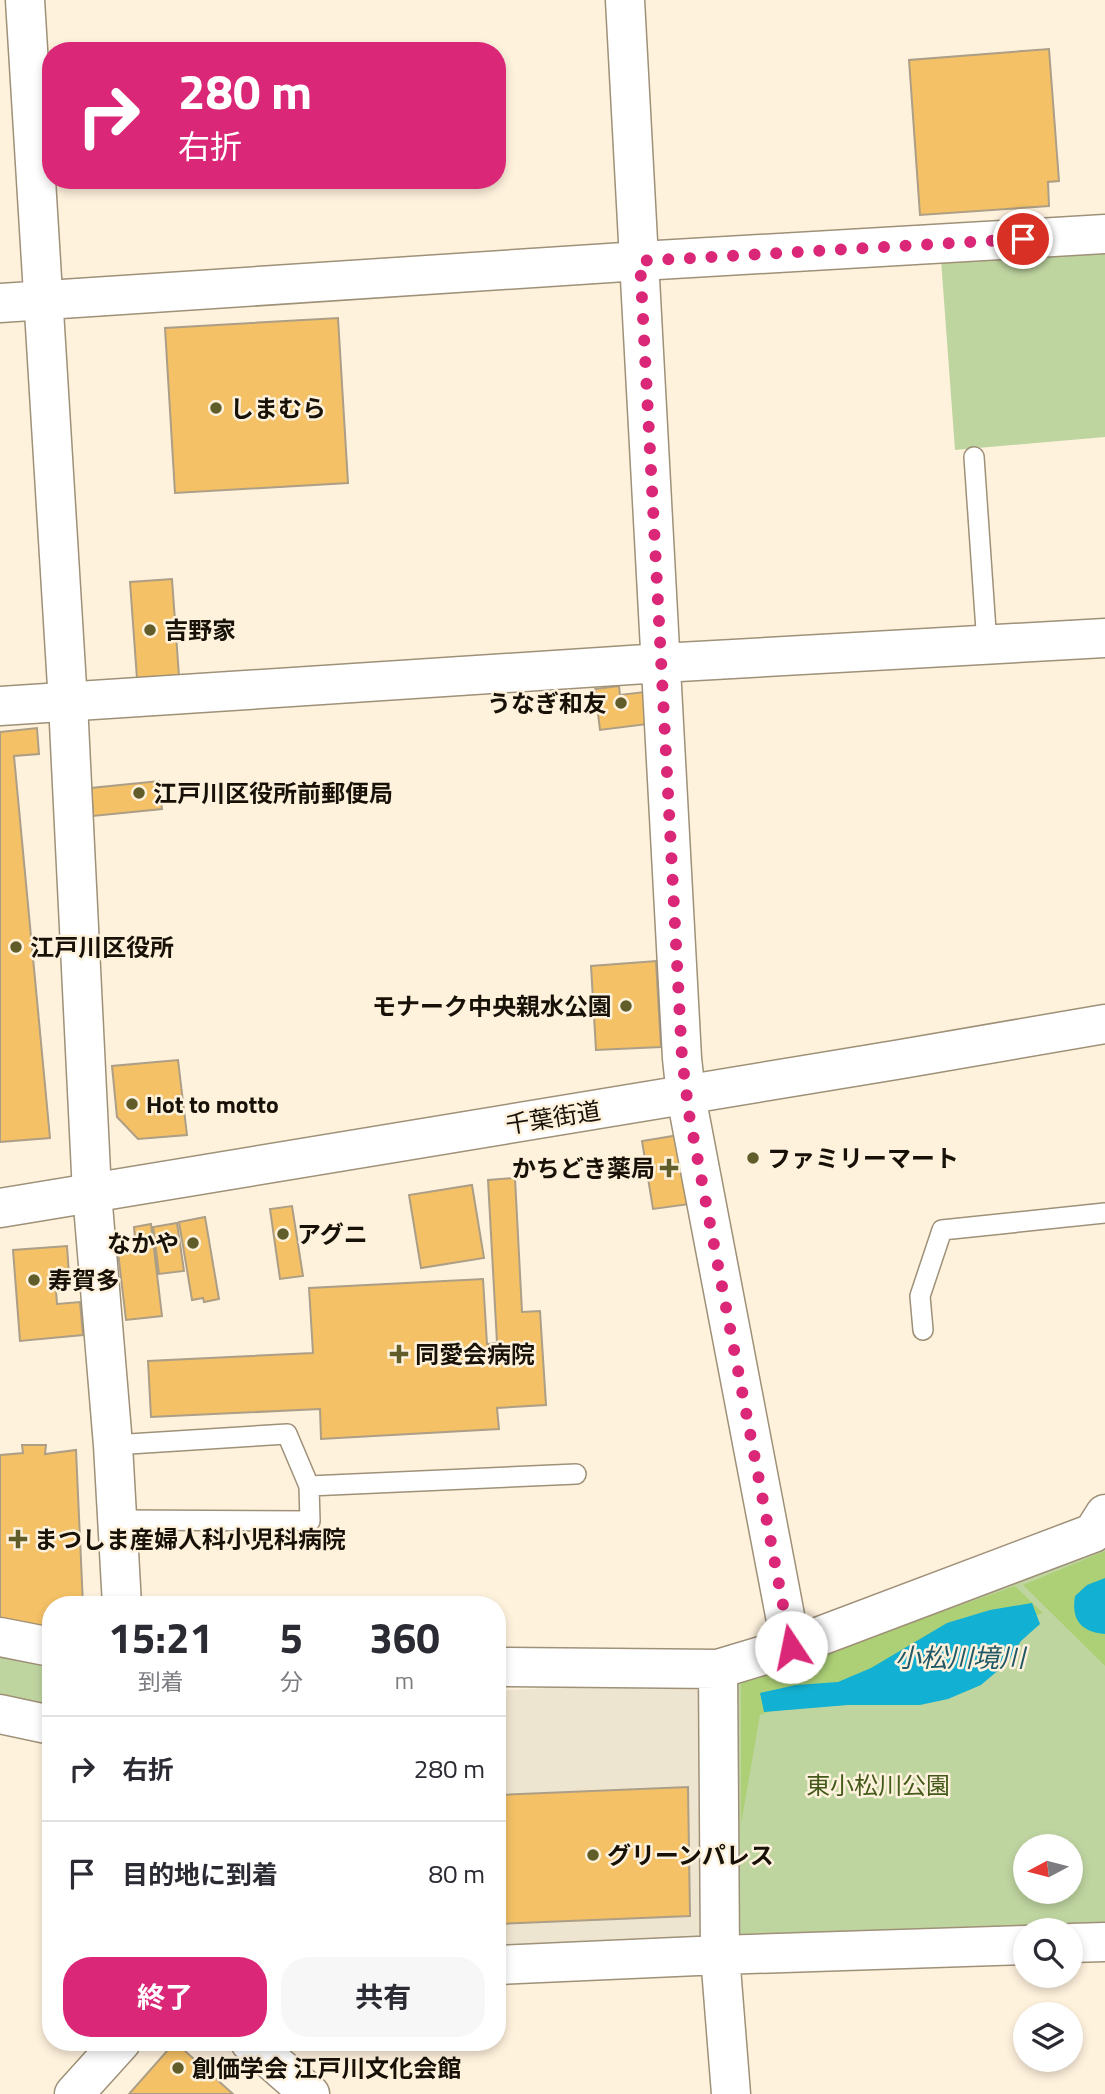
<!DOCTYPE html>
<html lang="ja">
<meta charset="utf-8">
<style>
:root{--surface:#fff;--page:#f7f7f7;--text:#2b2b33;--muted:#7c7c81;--line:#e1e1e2;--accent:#db2777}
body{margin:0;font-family:"Titillium Web","Noto Sans JP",sans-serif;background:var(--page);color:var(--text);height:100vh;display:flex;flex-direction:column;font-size:26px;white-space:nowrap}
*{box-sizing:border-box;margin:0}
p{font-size:23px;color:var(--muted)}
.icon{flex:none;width:38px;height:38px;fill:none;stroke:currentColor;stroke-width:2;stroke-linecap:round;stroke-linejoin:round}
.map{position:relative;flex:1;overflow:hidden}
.details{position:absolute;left:42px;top:1596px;width:464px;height:455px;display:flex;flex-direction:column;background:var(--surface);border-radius:28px;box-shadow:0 4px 10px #0003}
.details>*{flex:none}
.banner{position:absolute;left:42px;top:42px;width:464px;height:147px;border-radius:28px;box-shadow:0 4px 10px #0003;background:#db2777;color:#fff;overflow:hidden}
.needle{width:46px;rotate:263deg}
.controls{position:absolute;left:1013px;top:1834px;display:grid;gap:14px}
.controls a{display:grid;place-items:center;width:70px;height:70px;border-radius:50%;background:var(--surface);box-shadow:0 4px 10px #0003;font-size:35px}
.pin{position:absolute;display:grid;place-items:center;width:60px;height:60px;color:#fff;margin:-30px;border:4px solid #fff;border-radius:50%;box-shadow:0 2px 7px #0007}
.me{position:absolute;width:77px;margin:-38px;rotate:349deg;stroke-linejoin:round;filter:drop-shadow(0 0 5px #0008)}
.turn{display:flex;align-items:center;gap:24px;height:147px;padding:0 21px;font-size:32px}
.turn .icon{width:91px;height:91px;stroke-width:2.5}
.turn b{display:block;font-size:49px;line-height:60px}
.eta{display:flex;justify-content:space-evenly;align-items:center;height:119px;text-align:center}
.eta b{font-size:42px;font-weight:700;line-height:49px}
.button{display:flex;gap:14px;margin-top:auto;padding:14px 21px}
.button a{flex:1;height:80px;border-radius:28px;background:var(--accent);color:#fff;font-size:28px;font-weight:700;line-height:80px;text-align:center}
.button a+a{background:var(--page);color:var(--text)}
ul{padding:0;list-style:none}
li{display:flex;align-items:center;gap:21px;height:105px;padding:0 21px;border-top:2px solid var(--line)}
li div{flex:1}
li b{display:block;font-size:26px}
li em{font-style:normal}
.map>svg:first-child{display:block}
.commercial{fill:#eee5d0}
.green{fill:#bfd5a0;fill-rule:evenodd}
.forest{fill:#add076}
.water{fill:#12b0d2}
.building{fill:#f4c166;stroke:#ad9e86;stroke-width:2}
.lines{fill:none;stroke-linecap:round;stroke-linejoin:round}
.lane-casing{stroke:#9f9078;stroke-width:22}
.street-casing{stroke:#9f9078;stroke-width:41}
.secondary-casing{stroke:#9f9078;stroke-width:41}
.highway-casing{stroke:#9f9078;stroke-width:41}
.lane{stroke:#fff;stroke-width:19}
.street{stroke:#fff;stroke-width:38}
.secondary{stroke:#fff;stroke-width:38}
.highway{stroke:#fff;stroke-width:38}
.route{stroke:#db2777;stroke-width:12;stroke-dasharray:0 21.6}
.poi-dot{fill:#615d2a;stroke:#fff2dd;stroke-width:2.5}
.labels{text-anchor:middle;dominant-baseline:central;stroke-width:5;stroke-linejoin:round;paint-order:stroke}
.poi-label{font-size:24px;font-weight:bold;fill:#171108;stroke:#fff2dd;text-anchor:start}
.street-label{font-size:24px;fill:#171108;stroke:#fff2dd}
.park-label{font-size:24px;fill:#43591a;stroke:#fff2dd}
.water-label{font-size:26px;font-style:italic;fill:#215866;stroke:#fff2dd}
</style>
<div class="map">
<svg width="1105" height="2094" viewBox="0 0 1105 2094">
<rect width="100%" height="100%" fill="#fff2dd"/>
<!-- commercial -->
<path class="commercial" d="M701,1679V1940L497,1945V1691Z"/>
<!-- green -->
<path class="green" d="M1105,250V437L955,450L941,260Z
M1105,1514V1942L1071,1930H1026L720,1955L718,1669ZM1026,1846H1071V1892H1026Z
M0,1647L51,1656V1717L0,1706Z"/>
<!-- forest -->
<path class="forest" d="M1105,1551V1666L1023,1585Z
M1015,1586L1043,1613L760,1715L741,1824V1683Z"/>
<!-- water -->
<path class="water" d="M1105,1578V1634C1081,1632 1071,1620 1075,1596L1087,1585Z
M1032,1603L1040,1624L1021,1641L1008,1662L981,1685L948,1699L920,1705H848L764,1712L760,1693L796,1685L838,1682L871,1668L947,1623L990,1610Z"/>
<!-- building -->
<path class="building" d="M1049,49L1059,181L1048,182L1049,206L920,215L909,60Z
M338,318L348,483L175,493L165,328Z
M172,579L179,676L137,679L130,582Z
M619,686L620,695L644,692L648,724L600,730L595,689Z
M37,728L39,754L14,756L50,1138L0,1142V732Z
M159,781L162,809L93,816L91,788Z
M656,961L661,1047L596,1050L591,966Z
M178,1060L187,1135L138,1139L117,1117L112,1066Z
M679,1135L690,1204L653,1209L642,1141Z
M515,1178L522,1312L540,1311L546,1405L497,1408L499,1429L321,1439L320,1409L151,1417L148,1361L313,1353L309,1288L483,1279L487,1344L497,1343L488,1180Z
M472,1185L484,1258L421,1268L409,1195Z
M292,1206L303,1276L280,1279L270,1209Z
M205,1217L219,1299L204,1302L203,1298L192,1300L179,1222Z
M177,1223L184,1271L159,1274L153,1227Z
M151,1224L162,1316L126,1320L118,1252L136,1250L134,1227Z
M67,1246L69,1274L55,1276L57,1304L80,1302L83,1335L20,1341L13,1250Z
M22,1445H46L45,1454L76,1450L83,1605H51V1630L0,1620V1455L23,1453Z
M688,1787L690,1916L497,1924V1795Z
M175,2042L233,2094H129Z"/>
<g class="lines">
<!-- lane casing -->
<g class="lane-casing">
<path id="lane" d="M974,457L987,645
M923,1330L920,1296L942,1230L1105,1213
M113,1445L287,1434L309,1486
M117,1520L310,1521L309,1486L576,1474"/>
</g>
<!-- street casing -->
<g class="street-casing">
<path id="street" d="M625,0L682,1058L686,1096L791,1647
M0,706L661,663L1105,638
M92,1193L113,1445L122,1605
M0,1637L51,1647
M497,1667L718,1669L791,1647L1093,1533L1105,1514
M0,1714L51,1725
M1071,1943L1105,1942
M497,1965L720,1955L718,1669
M250,2042L310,2094
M74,2094L121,2042
M731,2094L720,1955L1026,1945"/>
</g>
<!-- secondary casing -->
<g class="secondary-casing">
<path id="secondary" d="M25,0L68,703L92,1193
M0,303L640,261L1105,234"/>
</g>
<!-- highway casing -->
<g class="highway-casing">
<path id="highway" d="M0,1208C368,1147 737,1088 1105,1024"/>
</g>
<!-- lane -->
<use href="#lane" class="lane"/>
<!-- street -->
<use href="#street" class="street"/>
<!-- secondary -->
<use href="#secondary" class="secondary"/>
<!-- highway -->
<use href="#highway" class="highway"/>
</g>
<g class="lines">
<!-- route -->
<path class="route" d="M791,1647L689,1114L682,1058L640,261L1023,239"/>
</g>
<!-- markers -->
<g class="poi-dot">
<circle cx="216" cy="408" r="7"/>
<circle cx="150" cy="630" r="7"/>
<circle cx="621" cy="703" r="7"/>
<circle cx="139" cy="793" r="7"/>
<circle cx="16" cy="947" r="7"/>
<circle cx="626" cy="1006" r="7"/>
<circle cx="132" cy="1104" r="7"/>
<circle cx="753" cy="1158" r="7"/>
<path d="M665.5 1157.5h7v7h7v7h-7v7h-7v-7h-7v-7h7z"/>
<circle cx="283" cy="1234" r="7"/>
<circle cx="193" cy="1243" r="7"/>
<circle cx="34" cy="1280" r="7"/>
<path d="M395.5 1343.5h7v7h7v7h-7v7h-7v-7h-7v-7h7z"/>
<path d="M14.5 1528.5h7v7h7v7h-7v7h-7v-7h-7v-7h7z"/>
<circle cx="593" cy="1855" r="7"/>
<circle cx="178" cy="2068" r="7"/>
</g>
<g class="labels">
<!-- poi labels -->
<g class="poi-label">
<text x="230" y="408">しまむら</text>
<text x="164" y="630">吉野家</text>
<text x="607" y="703" text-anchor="end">うなぎ和友</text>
<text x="153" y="793">江戸川区役所前郵便局</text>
<text x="30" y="947">江戸川区役所</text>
<text x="612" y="1006" text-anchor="end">モナーク中央親水公園</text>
<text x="146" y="1104">Hot to motto</text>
<text x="767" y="1158">ファミリーマート</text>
<text x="655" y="1168" text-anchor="end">かちどき薬局</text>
<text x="297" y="1234">アグニ</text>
<text x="179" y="1243" text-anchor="end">なかや</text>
<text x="48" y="1280">寿賀多</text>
<text x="415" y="1354">同愛会病院</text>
<text x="34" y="1539">まつしま産婦人科小児科病院</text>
<text x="607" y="1855">グリーンパレス</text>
<text x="192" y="2068">創価学会 江戸川文化会館</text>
</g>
<!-- street labels -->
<g class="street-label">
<text transform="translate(553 1117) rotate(-9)">千葉街道</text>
</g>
<!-- park labels -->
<g class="park-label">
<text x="878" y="1785">東小松川公園</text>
</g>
<!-- water labels -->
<g class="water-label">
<text x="960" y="1657">小松川境川</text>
</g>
</g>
</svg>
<div class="controls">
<a><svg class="needle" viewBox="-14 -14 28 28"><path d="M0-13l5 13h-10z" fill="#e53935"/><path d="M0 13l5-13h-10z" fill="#7c7c81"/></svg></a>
<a><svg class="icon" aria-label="search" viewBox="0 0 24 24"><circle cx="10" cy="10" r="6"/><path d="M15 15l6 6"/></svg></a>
<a><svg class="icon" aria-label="layers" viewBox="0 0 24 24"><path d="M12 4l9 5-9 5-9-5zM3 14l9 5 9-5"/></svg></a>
</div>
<div class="pin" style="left:1023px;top:239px;background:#d93025"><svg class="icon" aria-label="arrive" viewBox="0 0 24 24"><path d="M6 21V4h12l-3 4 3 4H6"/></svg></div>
<svg class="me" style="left:791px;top:1647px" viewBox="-20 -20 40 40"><circle r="19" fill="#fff"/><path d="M0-13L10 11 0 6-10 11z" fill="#db2777"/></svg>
<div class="banner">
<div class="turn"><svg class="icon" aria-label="right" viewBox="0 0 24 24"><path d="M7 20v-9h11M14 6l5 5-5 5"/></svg><div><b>280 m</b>右折</div></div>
</div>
<section class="details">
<div class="eta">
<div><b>15:21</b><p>到着</p></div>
<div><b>5</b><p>分</p></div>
<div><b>360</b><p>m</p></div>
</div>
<ul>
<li><svg class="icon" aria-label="right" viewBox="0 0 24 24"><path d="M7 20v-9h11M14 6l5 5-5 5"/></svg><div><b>右折</b></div><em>280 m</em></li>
<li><svg class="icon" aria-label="arrive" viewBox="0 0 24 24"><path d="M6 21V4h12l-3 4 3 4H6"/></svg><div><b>目的地に到着</b></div><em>80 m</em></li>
</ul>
<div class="button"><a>終了</a><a>共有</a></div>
</section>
</div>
